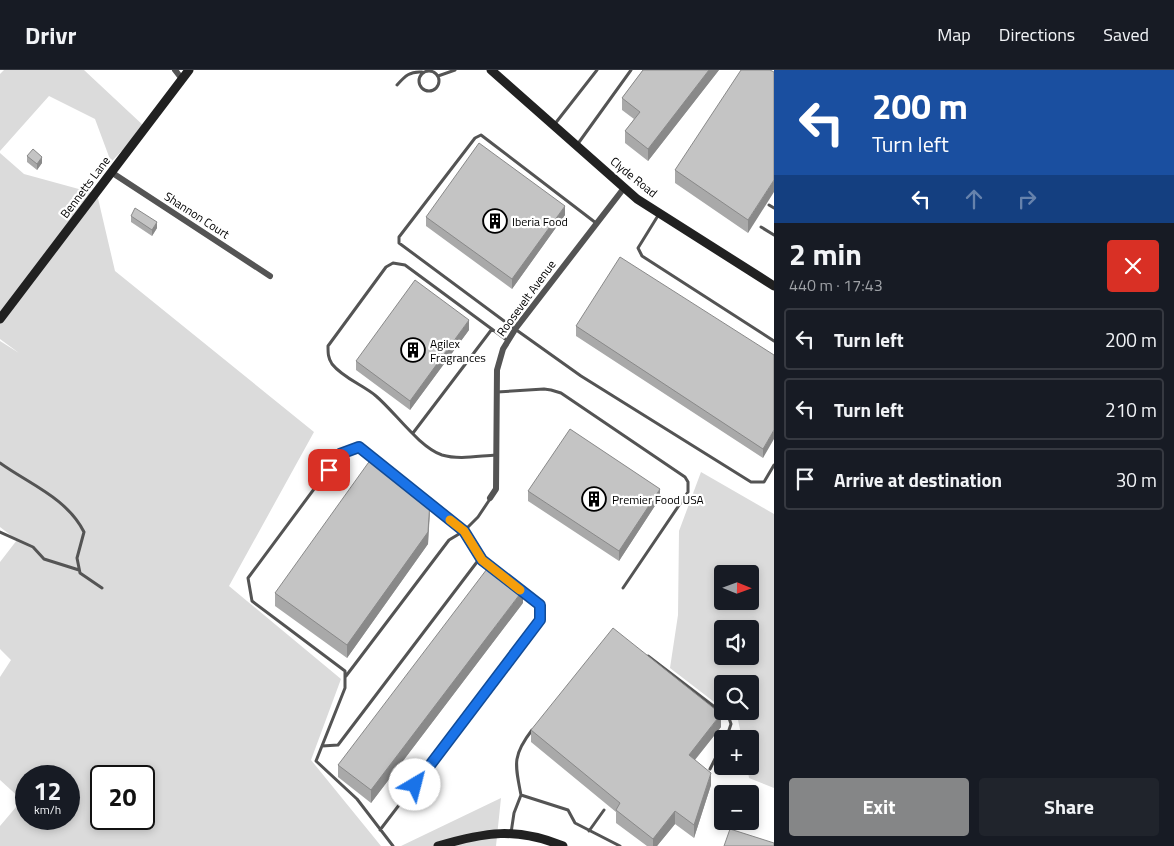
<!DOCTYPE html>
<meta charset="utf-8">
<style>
:root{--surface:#171b24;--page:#20242c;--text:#f1f3f6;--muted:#9ea1a6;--line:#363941;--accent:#858687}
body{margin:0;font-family:"Titillium Web",sans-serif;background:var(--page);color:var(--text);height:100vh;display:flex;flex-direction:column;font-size:19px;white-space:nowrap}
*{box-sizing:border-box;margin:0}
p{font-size:16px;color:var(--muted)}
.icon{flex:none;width:28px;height:28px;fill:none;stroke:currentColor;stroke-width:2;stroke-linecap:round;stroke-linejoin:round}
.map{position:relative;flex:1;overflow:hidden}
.details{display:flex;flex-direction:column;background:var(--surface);width:400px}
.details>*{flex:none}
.hud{background:#1a4fa0;color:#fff;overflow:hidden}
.needle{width:32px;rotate:91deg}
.controls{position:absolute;left:714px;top:495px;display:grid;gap:10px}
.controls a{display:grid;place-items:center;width:45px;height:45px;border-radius:5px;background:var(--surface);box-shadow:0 2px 8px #0003;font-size:25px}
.speed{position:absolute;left:15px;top:695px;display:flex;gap:10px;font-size:25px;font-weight:700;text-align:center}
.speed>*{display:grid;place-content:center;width:65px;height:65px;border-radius:50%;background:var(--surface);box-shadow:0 2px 8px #0003;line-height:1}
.speed small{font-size:12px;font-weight:400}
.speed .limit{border:2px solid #111;border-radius:8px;background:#fff;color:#111}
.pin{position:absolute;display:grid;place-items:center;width:42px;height:42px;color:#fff;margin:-21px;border-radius:10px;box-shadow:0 2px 8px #0006}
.me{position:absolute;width:55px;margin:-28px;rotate:37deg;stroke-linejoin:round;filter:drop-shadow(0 0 4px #0008)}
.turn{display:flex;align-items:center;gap:18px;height:105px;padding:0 15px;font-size:22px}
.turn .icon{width:65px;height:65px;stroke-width:2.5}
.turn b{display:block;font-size:35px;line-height:42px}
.lanes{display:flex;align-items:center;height:48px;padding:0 15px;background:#0003;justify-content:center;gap:25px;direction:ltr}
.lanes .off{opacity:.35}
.round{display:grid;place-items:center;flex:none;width:52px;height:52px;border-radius:5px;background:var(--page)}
.summary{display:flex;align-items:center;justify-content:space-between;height:85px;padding:0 15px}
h1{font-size:30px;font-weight:700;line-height:38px}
.button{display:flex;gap:10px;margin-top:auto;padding:10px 15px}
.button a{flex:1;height:58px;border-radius:5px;background:var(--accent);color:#fff;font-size:20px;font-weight:700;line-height:58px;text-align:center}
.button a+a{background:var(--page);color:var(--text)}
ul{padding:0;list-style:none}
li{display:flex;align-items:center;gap:15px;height:62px;margin:0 10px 8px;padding:0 5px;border:2px solid var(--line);border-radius:5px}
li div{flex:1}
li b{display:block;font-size:19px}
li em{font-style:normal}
header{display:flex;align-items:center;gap:30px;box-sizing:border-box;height:70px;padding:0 25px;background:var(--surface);border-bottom:1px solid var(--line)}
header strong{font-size:24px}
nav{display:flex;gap:28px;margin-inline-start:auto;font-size:18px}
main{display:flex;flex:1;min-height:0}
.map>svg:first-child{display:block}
.green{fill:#dbdbdb;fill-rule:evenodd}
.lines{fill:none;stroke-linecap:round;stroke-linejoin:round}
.lane{stroke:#545454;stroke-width:3}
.street{stroke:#545454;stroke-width:6}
.secondary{stroke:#212121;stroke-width:9}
.wall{fill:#a9a9a9}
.shaded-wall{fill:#898989}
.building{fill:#c4c4c4;stroke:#898989}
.route-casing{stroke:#114b97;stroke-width:12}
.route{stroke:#1a73e8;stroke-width:9}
.slow{stroke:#f59e0b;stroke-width:9}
.labels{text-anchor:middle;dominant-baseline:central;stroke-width:4.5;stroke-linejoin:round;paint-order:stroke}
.street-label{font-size:12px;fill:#000;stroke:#fff}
.poi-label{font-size:12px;fill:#000;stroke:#fff;text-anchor:start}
</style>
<header>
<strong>Drivr</strong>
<nav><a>Map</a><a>Directions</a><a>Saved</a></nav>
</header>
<main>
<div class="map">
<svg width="774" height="776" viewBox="0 0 774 776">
<rect width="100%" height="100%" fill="#fff"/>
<!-- green -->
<path class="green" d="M4,0H84L145,57L111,92L95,49L49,26L0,81V4Z
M0,83L24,104L97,124L115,201L314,362L229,516L341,609L311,690L381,776H0V756L22,730L0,710V607L11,590L0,579V492L17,470L0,457V271L19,283L0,269ZM26,706H69V749H26ZM101,706H144V749H101Z
M701,402L774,444V718L749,708L747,696H750V669H742L738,650L727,641H750V614H722V638L670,598L678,545L679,461ZM722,504H750V531H722ZM722,559H750V586H722Z
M501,728L496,776H401Z"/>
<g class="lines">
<!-- lane -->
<path class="lane" d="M419 11a10 10 0 1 1 20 0a10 10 0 1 1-20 0Z
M438,6L455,0
M397,15C405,6 410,1 422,2
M554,55L597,0
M577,75L631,0
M769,135L774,138
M659,144L638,178L642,186L774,271
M596,153L481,65L475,68L399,167V173L515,259L581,306L751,412H764L774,395
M761,157L774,165
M497,322L544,319L551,320L561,323L685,407L688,412V422L623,518
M413,363L492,259
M496,385C478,386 459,390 442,385C419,377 395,342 376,326C363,315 343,308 332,294C328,288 328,283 328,276L386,197L393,193L405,195L508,271
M0,393C29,414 67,428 84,462L77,488L80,503L102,518
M392,404L359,377L340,384L248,508L252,531L345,601V618L316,691L357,729L393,776
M427,431L464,461L478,447L490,429
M0,462L33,477L44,489L79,500
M648,586L729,648L731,654L726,669
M346,606L449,470L464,461L482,490L491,497
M322,676L338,675L480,488
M710,699L722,675
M521,725C515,694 512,686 532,660
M380,760L540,550V535L521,521
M589,761L604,740
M511,763L514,743L521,725L568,740L575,753L620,776"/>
<!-- street -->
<path class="street" d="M175,0L182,9
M111,102L270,206
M490,428L496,419L497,300L503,279L516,258L624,118"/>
<!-- secondary -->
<path class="secondary" d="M491,0L637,129L774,216
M0,249L189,0
M438,776C485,762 516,757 563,776"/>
</g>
<!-- wall -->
<path class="wall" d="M643,0H719L648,91L625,73V61L634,49L622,40V28Z
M770,0L748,163L675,113V100Z
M27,86L42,93L37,100L27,92Z
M565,145L512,219L426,156V147Z
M131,146L157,158L152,166L131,152Z
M576,256L774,285L763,388L576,266Z
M469,260L410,340L356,300V291Z
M528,421L660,428L619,491L528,431Z
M430,443L428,474L347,588L275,536V523Z
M523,533L371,733L338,707V695Z
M721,657L695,690L711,715L694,768L675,754L657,776H647L616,753V742L531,672V660Z"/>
<!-- shaded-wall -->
<path class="shaded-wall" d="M709,0H719L648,91V79Z
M42,87V93L37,100V94Z
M774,110V122L748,163V150Z
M565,136V145L512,219V209Z
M157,152V158L152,166V160Z
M469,250V260L410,340V331Z
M774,360V369L763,388V379Z
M660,419V428L619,491V481Z
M430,431L428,474L347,588V575Z
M523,520V533L371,733V720Z
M721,644V657L689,697V685Z
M711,703V715L694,768V755Z
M675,741V754L657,776H653V769Z"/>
<!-- building -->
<path class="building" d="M643,0H709L648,79L625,61L640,42L622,28Z
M741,0H770L774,2V110L748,150L675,100Z
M479,73L565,136L512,209L426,147Z
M33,79L42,87L37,94L27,86Z
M135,138L157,152L152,160L131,146Z
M620,187L774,285V360L763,379L576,256Z
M415,210L469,250L410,331L356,291Z
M570,359L660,419L619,481L528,421Z
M371,389L430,431L428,462L347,575L275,523Z
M490,495L523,520L371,720L338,695Z
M613,558L721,644L689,685L711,703L694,755L675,741L653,769L616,740L620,733L531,660Z
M730,759L774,773V776H724Z"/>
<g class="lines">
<!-- route casing -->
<g class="route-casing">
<path id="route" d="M329,400L340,384L359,377L464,461L482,490L540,535V550L415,715"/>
</g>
<!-- route -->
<use href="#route" class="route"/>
<!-- slow -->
<path class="slow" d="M450,450L464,461L482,490L520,520"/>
</g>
<!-- icons -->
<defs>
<g id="building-ring" transform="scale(1.25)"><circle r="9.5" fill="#fff" stroke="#000" stroke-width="1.5"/><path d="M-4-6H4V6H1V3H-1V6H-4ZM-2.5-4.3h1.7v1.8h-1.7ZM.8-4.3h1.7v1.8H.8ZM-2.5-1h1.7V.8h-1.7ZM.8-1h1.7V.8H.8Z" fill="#000"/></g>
</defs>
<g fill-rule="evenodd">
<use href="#building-ring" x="495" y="151"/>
<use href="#building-ring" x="413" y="280"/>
<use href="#building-ring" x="594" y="429"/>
</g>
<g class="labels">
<!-- street labels -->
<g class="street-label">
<text transform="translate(634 107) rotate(39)">Clyde Road</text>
<text transform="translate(85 117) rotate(-53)">Bennetts Lane</text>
<text transform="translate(197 145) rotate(33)">Shannon Court</text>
<text transform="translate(526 228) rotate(-54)">Roosevelt Avenue</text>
</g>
<!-- poi labels -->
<g class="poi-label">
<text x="512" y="151">Iberia Food</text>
<text x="430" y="273">Agilex<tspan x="430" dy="14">Fragrances</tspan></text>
<text x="612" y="429">Premier Food USA</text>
</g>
</g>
</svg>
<div class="controls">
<a><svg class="needle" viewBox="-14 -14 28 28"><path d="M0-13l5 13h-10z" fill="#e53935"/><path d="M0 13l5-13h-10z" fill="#9ea1a6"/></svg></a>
<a><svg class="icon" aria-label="sound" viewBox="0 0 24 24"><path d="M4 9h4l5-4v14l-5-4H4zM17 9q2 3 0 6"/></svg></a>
<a><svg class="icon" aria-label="search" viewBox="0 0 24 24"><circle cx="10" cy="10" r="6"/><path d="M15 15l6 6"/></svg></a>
<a>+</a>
<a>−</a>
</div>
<div class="speed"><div>12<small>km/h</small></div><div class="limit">20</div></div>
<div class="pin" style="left:329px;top:400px;background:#d93025"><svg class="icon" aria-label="arrive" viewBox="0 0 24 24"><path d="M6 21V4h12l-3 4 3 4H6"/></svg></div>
<svg class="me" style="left:415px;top:715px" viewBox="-20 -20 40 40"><circle r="19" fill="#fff"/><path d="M0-13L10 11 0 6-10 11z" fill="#1a73e8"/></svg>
</div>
<section class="details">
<div class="hud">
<div class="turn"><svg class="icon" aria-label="left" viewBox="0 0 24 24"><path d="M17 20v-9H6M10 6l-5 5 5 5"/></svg><div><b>200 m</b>Turn left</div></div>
<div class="lanes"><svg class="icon" aria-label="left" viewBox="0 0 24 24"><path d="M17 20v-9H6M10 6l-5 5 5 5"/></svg><svg class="icon off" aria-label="ahead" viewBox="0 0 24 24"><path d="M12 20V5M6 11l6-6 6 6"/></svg><svg class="icon off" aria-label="right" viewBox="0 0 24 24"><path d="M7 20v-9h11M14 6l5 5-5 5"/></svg></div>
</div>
<div class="summary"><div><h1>2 min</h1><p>440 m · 17:43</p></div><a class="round" style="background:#d93025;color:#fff"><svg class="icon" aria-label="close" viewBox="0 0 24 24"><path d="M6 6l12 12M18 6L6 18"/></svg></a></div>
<ul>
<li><svg class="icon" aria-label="left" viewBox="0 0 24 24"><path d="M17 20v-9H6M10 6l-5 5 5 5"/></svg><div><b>Turn left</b></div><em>200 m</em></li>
<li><svg class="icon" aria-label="left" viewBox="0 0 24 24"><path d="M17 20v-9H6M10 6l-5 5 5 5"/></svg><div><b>Turn left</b></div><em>210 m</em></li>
<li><svg class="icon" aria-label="arrive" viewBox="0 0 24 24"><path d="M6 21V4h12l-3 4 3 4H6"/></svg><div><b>Arrive at destination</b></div><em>30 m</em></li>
</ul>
<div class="button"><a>Exit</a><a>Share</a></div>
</section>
</main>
